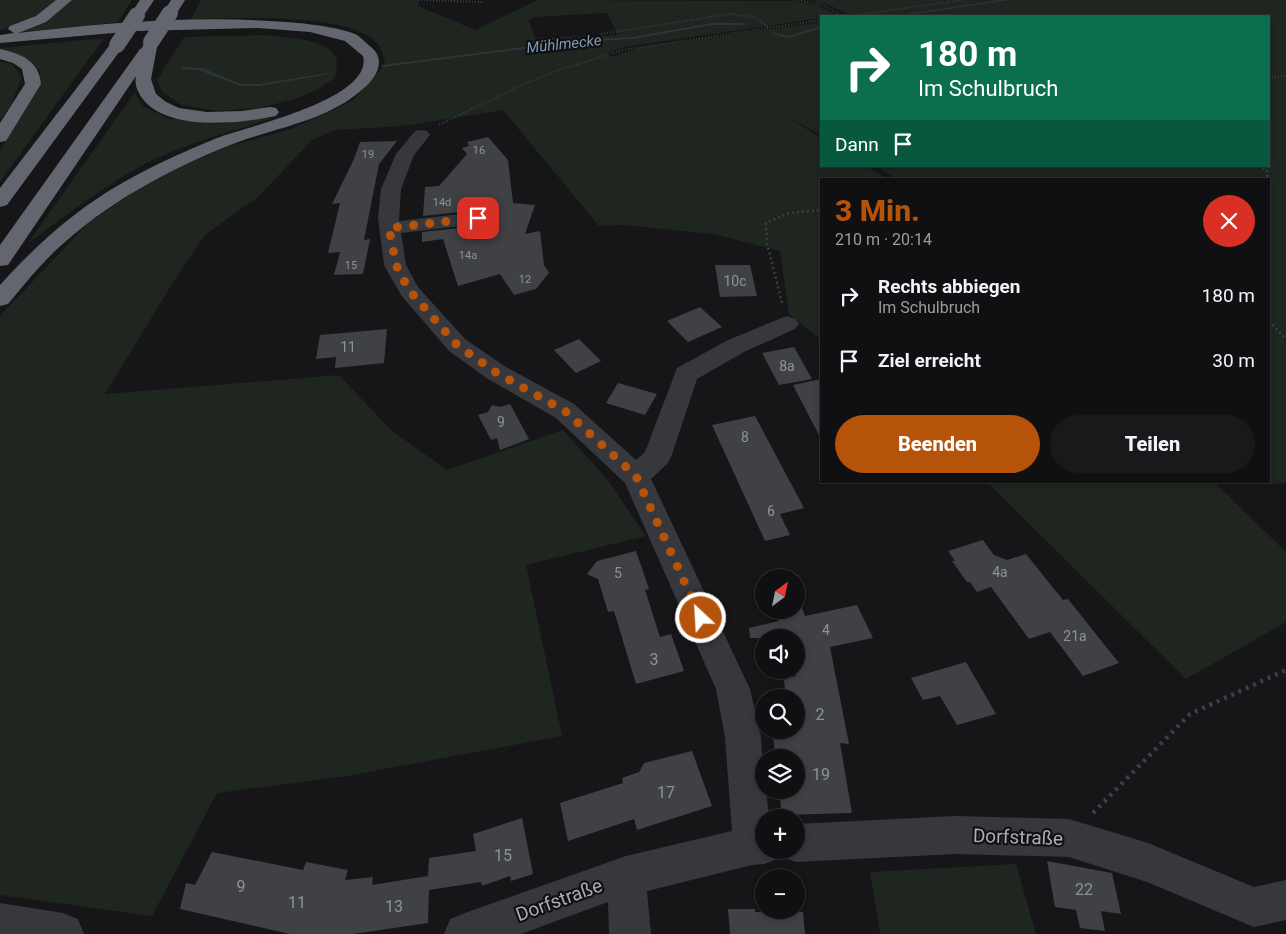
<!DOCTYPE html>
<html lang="de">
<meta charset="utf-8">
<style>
:root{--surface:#101012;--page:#19191b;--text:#f1f3f6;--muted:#9c9d9f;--line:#303032;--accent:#b45309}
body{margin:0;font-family:Roboto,sans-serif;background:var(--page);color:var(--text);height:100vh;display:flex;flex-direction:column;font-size:19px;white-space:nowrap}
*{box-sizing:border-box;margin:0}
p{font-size:16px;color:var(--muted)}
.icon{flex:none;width:28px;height:28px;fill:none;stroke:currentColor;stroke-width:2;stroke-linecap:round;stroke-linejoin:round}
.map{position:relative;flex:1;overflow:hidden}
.side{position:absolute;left:820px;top:178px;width:450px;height:305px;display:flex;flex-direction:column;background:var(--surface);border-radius:0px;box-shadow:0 2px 8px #0003,0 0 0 1px var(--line)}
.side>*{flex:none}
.banner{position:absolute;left:820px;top:15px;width:450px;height:152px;border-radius:0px;box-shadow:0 2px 8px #0003,0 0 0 1px var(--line);background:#0b6e4f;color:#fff;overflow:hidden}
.needle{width:32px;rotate:33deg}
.fabs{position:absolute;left:755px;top:569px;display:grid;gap:10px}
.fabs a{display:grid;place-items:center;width:50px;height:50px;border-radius:50%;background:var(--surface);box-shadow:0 2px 8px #0003,0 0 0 1px var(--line);font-size:25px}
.pin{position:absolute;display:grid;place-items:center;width:42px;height:42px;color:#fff;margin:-21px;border-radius:10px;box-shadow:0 2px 8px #0006}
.me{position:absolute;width:55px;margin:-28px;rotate:335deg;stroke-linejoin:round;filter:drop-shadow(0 0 4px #0008)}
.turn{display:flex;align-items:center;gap:18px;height:105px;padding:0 15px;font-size:22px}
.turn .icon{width:65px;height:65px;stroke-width:2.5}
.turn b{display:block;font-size:35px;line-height:42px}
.then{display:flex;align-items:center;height:48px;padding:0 15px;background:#0003;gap:10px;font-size:19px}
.round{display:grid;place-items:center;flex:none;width:52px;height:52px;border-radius:26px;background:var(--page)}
.head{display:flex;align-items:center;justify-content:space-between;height:85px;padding:0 15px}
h1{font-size:30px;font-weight:800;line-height:38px;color:var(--accent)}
.cta{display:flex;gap:10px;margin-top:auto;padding:10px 15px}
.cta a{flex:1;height:58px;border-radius:30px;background:var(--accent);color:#fff;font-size:20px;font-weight:800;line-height:58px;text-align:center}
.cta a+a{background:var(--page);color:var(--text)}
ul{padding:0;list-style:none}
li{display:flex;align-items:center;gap:15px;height:65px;padding:0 15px}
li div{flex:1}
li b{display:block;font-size:19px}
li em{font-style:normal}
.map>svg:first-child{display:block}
.green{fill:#1e261f;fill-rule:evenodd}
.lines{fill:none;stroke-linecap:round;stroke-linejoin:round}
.stream{fill:#2c353c;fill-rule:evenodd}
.building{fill:#404145}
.path-far2{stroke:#3d3f44;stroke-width:2;stroke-dasharray:1 2;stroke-linecap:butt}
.path-far1{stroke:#3d3f44;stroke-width:2.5;stroke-dasharray:2 3;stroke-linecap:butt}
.path{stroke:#3d3f44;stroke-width:4.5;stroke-dasharray:3 5;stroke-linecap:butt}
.minor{fill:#37383d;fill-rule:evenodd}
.highway{fill:#63666e;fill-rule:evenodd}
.highway-bridge{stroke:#63666e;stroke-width:16}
.route{stroke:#b45309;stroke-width:9;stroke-dasharray:0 16.2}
.labels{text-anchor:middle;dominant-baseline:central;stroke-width:4.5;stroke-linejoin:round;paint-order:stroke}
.far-number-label{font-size:11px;fill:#8e929b}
.number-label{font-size:14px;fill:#8e929b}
.far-water-label{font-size:15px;font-style:italic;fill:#7f9bb3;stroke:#111113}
.near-number-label{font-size:16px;fill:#8e929b}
.near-street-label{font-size:19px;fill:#a8adb8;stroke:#111113}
</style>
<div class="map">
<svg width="1286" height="934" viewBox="0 0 1286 934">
<rect width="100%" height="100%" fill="#161618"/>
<!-- green -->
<path class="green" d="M0,0H57L33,20L0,30Z
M70,0H132L118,22L8,34C35,25 50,21 70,0Z
M201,0H418V6L475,30L538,0L791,1L817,5L838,16H821V18L625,47L607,53L610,57L642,47L821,22V135L786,116L821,138V166H867L887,179H821V340L789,314L780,251L713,234L624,225L599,226L503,110L403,126L335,130L312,140L258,197L206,234L177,276L105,394L339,375L392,431L447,470L563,430L607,479L646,536L526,565L562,736L347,776L217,793L152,916L0,895V316L88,223L159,175L230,146L291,129L352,101L380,71L385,62C383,56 382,49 378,44C354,12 231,18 191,19ZM607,13L618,35L535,38L529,21L533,17Z
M812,0H1286V483L1271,484L1266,481H1269V179H897L875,166H1269V16H851L831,6Z
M262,35C281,37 328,38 336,58C338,64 336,72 335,78L315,91L291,100L259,108L218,111L181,105L162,92L157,80L184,37Z
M104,38L0,182V151L38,87L40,71C30,57 17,54 0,51V48Z
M0,61L12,64L22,77L11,105L0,121Z
M135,92L143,106L167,118L217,124L276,117C234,131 189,142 149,162C106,184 67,215 28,243Z
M986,481H1213L1286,552V622L1186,679Z
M1016,864L1036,934H880L870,872Z"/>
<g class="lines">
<!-- stream -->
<path class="stream" d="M999,0H1009L901,16H893Z
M712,23H744L746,24L744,25H712L632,39L578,42L383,67L381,66L383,65L578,40L632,37Z
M821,26V28L789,38L772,34L774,33L789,36Z
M184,67L202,68L241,84H259L328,73L330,74L259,86H240L199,70L182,69V68Z"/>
</g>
<!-- building -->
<path class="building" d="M488,137L508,160L513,203L535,205L525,234L540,231L544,265L549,273L536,289L514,295L500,274L458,286L443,239L422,242V232L478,226L486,224L490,219L486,213L478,210L423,216L425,187L439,186L467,154L462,148L469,146L467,142Z
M397,141L379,164L364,240L370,239L363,274L334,275L340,252L328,253L340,203L332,204L354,159L360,142Z
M715,265H750L757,296L720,297Z
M700,307L722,327L688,342L667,321Z
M387,329L384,363L335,368L336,357L316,359L320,335Z
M579,339L601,361L576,373L554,350Z
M794,347L812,379L779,385L762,353Z
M821,379V439L793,385Z
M618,383L657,394L645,415L606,403Z
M510,404L529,439L500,450L497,438L491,440L478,415L488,412L492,405L500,407Z
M755,416L804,508L780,514L790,535L765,541L712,425Z
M983,540L994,555L1007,560L1026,554L1063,600L1068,599L1119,663L1083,676L1050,632L1029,639L991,587L977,592L970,582H967L952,561H955L948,551Z
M636,551L649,589L645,590L660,637L671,634L684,671L636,684L614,611L608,612L598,579L587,574L597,561Z
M857,605L873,638L830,647L849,744L840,743L852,813L782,815L779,790H796V758H776L772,730H796V698H786L784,680L796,676V638H750L749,628L779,621L776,614L802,608L805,616Z
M966,662L996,714L957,725L940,696L923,700L911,678Z
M692,751L712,806L637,830L634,819L568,841L560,803L623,783L622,778L639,772L644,763Z
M522,818L533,874L511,881L510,876L482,886L481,882L429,890L428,923L353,934H290L180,909L186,883L195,885L212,852L303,870L306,862L348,870L345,880L373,877L372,885L428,876L429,858L476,851L473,834Z
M1047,861L1112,873L1121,914L1101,911L1105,931L1080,928L1076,910L1055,907Z
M728,909H755V912H803L805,934H730Z"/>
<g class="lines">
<!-- path-far2 -->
<path class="path-far2" d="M418,0L482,2
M795,0L820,4L843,16
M848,16L963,0
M601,34L730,14L755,17L768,27
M1269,77L1286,76
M439,125L522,85L559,70L623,50L821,20"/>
<!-- path-far1 -->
<path class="path-far1" d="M1258,166L1267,170L1268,179
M782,303L767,243L766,223L789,213L821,210
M1269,321L1286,339"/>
<!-- path -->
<path class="path" d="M1093,813L1190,714L1286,670"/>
<!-- minor -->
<path class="minor" d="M421,130L427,131L430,135L414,155L401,189L399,221L478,212L485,214L488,218L485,222L478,224L401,233L406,265L418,287L465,339L506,367L574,404L636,460L645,452L677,368L728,340L779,319L787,316L795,319L799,324L795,329L744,352L697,379L671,457L667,464L651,479L750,689L761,737L764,790H766L769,818H764V850H796V824L955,816L1069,819L1148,843L1254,887L1286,880V920L1254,927L1147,882L1069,857L955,854L796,862L782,857L780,852L778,859L764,864L752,865L647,891L651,934H609L608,902L521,934H444L450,919L465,913L626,856L732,831L725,737L716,689L625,483L556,418L488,379L449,351L401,295L384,265L378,218L381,189L396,154L415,131Z
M0,903L63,913L78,919L84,934H0Z"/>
<!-- highway -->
<path class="highway" d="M56,0H72L46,22L18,33C106,23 196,15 285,22C303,23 338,27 355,34C361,37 366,43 371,47C387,60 376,78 363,89C327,121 277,127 233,144C169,169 106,203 55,251C38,267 23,286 8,304L0,306V285C37,244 76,209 124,182C154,165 185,151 217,138C245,127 374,99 363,56L345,41L310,32L258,28L136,31L0,43V35L14,33L8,29L10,26L36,16Z
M140,0H154L142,18H132L130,15Z
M171,0H185L175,16H165L163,13Z
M151,38L156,39L158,42L151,79L156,94L166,102L179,108L207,112L242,111L270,107L276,108L279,112L276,116L270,117C236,124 166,131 142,98C138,92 134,84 136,76L8,265L0,266V245L140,49L142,48L146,39Z
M117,40L122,42L125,45L122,48L7,205L0,207V188L112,42Z
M0,49C21,54 39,60 41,84L6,141L0,142V123L25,84L22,69L13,63L0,59Z"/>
<!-- highway-bridge -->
<path class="highway-bridge" d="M151,42L170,13
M117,45L137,15"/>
</g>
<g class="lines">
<!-- route -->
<path class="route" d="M478,218L389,228L396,265L409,290L457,345L497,373L565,411L636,476L701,618"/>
</g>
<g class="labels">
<!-- far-number labels -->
<g class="far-number-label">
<text x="479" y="150">16</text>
<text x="368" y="154">19</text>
<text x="442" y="202">14d</text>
<text x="468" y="255">14a</text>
<text x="351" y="265">15</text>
<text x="525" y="279">12</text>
</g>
<!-- number labels -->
<g class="number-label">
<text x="735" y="281">10c</text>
<text x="348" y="347">11</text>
<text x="787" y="366">8a</text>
<text x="501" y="422">9</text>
<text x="745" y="437">8</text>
<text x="771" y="511">6</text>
<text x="1000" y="572">4a</text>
<text x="618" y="573">5</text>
<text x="826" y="630">4</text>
<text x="1075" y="636">21a</text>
</g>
<!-- far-water labels -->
<g class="far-water-label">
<text transform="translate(564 44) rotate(-6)">Mühlmecke</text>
</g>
<!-- near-number labels -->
<g class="near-number-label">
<text x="654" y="659">3</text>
<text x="820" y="714">2</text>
<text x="821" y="774">19</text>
<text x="666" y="792">17</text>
<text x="503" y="855">15</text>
<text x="241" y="886">9</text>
<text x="1084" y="889">22</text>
<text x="297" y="902">11</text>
<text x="394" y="906">13</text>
</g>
<!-- near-street labels -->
<g class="near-street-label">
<text transform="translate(1018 837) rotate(2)">Dorfstraße</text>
<text transform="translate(559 900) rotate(-20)">Dorfstraße</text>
</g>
</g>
</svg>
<div class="fabs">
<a><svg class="needle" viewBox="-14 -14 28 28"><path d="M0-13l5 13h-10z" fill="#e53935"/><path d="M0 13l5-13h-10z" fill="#9c9d9f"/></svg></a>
<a><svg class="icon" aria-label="sound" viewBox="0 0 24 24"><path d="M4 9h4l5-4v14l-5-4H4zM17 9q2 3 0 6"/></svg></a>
<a><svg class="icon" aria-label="search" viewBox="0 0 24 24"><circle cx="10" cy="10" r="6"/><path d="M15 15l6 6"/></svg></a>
<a><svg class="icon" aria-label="layers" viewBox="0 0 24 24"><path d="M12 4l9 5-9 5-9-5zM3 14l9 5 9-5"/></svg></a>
<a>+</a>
<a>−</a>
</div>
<div class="pin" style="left:478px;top:218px;background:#d93025"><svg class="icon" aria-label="arrive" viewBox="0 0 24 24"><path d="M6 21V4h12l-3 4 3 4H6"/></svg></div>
<svg class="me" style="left:701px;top:618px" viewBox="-20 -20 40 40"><circle r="17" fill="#b45309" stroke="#fff" stroke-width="3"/><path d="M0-11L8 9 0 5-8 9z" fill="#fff"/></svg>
<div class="banner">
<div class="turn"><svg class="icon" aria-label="right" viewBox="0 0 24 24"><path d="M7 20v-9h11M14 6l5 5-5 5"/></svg><div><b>180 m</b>Im Schulbruch</div></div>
<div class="then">Dann<svg class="icon" aria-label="arrive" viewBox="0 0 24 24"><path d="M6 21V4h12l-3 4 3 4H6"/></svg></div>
</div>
<section class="side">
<div class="head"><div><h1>3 Min.</h1><p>210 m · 20:14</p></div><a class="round" style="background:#d93025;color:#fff"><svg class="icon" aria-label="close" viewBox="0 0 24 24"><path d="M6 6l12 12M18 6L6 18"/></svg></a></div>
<ul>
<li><svg class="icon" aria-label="right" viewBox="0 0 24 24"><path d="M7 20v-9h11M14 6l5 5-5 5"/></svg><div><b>Rechts abbiegen</b><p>Im Schulbruch</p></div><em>180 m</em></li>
<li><svg class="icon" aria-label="arrive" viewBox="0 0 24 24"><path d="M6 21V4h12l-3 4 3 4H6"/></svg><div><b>Ziel erreicht</b></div><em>30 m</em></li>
</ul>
<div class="cta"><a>Beenden</a><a>Teilen</a></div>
</section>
</div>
